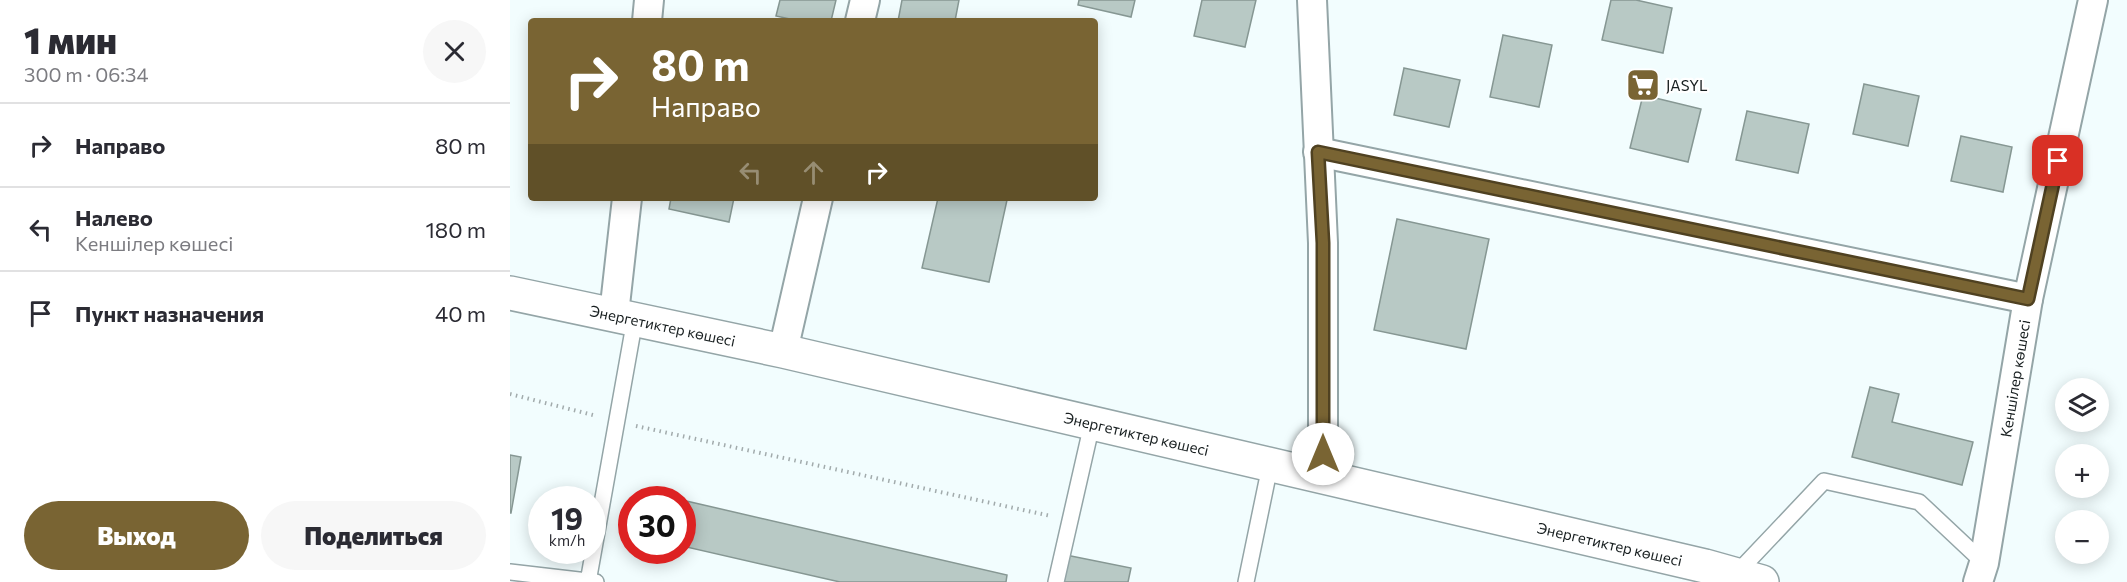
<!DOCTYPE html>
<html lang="ru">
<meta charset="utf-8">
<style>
:root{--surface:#fff;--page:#f7f7f7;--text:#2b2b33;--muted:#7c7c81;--line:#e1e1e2;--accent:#796433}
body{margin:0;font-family:Commissioner,sans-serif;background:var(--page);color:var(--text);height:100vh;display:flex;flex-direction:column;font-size:22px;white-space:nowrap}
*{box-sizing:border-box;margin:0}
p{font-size:20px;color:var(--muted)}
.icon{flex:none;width:33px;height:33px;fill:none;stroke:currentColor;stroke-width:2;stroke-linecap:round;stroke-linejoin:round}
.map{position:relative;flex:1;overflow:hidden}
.side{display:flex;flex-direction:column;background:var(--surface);width:510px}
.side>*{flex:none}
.guide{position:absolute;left:18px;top:18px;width:570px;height:183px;border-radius:6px;box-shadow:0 3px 15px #0003;background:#796433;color:#fff;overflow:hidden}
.tools{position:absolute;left:1545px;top:378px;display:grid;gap:12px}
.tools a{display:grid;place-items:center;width:54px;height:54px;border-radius:50%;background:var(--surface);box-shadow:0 3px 15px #0003;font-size:30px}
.speed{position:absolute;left:18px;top:486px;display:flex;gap:12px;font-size:30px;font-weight:700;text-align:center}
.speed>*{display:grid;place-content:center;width:78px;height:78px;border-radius:50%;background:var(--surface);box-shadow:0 3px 15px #0003;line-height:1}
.speed small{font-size:15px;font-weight:400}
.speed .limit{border:9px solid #d22;background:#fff;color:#111}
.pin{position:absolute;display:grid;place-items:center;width:51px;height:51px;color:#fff;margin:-26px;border-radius:12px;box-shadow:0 3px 9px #0006}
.me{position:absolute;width:66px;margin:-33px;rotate:0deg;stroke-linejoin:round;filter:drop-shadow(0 0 4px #0008)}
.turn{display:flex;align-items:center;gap:21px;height:126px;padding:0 24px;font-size:27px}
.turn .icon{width:78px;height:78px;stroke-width:2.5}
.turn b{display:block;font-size:42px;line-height:51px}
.lanes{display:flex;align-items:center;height:57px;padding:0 24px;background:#0003;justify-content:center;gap:30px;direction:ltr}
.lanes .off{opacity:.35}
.round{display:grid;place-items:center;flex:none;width:63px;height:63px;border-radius:32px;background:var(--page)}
.headline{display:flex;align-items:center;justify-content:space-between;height:102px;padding:0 24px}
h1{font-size:36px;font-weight:800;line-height:45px}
.button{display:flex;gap:12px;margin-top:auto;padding:12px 24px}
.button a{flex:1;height:69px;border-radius:36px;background:var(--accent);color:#fff;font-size:24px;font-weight:800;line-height:69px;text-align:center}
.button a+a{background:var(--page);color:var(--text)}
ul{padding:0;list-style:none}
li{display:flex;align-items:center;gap:18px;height:84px;padding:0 24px;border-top:2px solid var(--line)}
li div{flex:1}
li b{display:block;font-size:22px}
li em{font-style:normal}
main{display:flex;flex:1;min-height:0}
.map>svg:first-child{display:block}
.building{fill:#b8c9c5;stroke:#869793;stroke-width:1.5}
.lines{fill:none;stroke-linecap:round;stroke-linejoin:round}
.service-casing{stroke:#94a5a7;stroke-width:18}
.minor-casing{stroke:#94a5a7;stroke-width:32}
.secondary-casing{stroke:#94a5a7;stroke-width:36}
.path{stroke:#a2abac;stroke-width:4;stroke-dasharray:1.5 4.5;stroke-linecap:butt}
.service{stroke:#fff;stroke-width:15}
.minor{stroke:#fff;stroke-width:28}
.secondary{stroke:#fff;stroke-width:33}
.route-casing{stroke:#4f4121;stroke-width:15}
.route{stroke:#796433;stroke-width:10}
.labels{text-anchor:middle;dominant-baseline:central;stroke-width:4.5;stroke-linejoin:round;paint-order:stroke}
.poi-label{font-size:15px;fill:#181f20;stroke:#fff;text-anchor:start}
.street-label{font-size:15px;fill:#181f20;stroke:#fff}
</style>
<main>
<section class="side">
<div class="headline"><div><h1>1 мин</h1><p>300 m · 06:34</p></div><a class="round"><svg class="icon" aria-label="close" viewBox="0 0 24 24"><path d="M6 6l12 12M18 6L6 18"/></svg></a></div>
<ul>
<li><svg class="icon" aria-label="right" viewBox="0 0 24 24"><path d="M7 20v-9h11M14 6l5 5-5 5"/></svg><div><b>Направо</b></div><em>80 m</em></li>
<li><svg class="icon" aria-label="left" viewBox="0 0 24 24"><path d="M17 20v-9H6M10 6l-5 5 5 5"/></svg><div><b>Налево</b><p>Кеншілер көшесі</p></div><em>180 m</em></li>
<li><svg class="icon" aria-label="arrive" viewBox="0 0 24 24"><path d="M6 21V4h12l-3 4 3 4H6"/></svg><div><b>Пункт назначения</b></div><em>40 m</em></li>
</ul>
<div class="button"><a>Выход</a><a>Поделиться</a></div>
</section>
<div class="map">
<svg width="1617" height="582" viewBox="0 0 1617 582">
<rect width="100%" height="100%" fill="#f2fdfe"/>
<!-- building -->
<path class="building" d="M270,0H326L321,21H289L266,16Z
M392,0H449L445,21H388Z
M569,0H625L621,17L568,5Z
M692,0H746L735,47L684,36Z
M1101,0H1126L1162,8L1153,53L1092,40Z
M993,35L1042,45L1029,107L980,97Z
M894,68L950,80L939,127L884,115Z
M1354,84L1409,96L1398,146L1343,134Z
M1133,95L1191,109L1178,162L1120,148Z
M1237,111L1299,124L1288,173L1226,160Z
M1451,136L1502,147L1493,192L1441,181Z
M161,198H224L219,222L159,209Z
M428,198H487L497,200L479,282L412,268Z
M887,219L979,239L956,349L864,330Z
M1360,387L1389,394L1382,422L1463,442L1452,485L1342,457Z
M0,455L11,457L1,513H0Z
M149,494L171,500H148Z
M172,500L497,575L496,582H330L172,546Z
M556,555L621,568L618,582H550Z"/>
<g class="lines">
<!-- service casing -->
<g class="service-casing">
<path id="service" d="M0,572L86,582
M1225,575L1314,481L1409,502L1474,563
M78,582L125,319
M546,582L582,424
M736,582L760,466"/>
</g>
<!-- minor casing -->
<g class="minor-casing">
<g id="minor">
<path d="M802,0L813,243V478"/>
<path d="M137,21L139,0"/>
<path d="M350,21L355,0"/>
<path d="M808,152L1518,299"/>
<path d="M104,314L117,198"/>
<path d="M273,351L308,198"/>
<path id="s1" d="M1468,582L1474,563L1518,299L1583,0"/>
</g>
</g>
<!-- secondary casing -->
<g class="secondary-casing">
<g id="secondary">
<path id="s2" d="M0,293L273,351L1195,566L1252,582"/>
</g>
</g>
<!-- path -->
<path class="path" d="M0,394L87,416
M126,426L541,516"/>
<!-- service -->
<use href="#service" class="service"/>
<!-- minor -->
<use href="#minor" class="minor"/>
<!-- secondary -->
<use href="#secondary" class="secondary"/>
</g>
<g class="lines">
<!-- route casing -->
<g class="route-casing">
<path id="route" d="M813,454V243L808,152L1518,299L1548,161"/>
</g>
<!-- route -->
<use href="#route" class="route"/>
</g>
<!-- icons -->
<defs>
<g id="supermarket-square" transform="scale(1.725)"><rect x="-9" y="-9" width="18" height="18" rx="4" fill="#796433" stroke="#fff"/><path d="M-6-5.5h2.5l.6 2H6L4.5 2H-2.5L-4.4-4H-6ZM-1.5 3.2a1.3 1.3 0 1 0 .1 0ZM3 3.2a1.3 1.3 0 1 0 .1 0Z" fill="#fff"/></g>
</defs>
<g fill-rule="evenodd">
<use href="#supermarket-square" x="1133" y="85"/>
</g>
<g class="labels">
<!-- poi labels -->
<g class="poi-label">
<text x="1156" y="85">JASYL</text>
</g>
<!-- street labels -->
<g class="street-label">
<text stroke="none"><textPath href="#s2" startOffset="156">Энергетиктер көшесі</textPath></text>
<text stroke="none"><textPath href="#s1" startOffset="207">Кеншілер көшесі</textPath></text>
<text stroke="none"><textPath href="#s2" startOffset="642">Энергетиктер көшесі</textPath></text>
<text stroke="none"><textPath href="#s2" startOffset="1128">Энергетиктер көшесі</textPath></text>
</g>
</g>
</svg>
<div class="tools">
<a><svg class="icon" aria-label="layers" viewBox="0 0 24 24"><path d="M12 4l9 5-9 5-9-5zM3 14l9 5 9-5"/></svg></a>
<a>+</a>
<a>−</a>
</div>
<div class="speed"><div>19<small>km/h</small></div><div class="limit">30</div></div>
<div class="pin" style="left:1548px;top:161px;background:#d93025"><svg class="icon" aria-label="arrive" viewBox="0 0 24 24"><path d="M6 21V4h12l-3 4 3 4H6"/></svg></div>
<svg class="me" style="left:813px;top:454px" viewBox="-20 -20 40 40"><circle r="19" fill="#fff"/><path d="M0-13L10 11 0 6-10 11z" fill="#796433"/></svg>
<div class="guide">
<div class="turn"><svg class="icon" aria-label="right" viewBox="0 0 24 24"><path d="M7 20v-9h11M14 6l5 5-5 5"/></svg><div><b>80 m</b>Направо</div></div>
<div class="lanes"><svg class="icon off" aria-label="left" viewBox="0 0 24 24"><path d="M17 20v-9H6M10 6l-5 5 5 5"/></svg><svg class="icon off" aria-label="ahead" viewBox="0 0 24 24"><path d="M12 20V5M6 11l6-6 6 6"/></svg><svg class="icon" aria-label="right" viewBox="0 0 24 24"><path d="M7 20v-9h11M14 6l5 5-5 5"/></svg></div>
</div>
</div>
</main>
